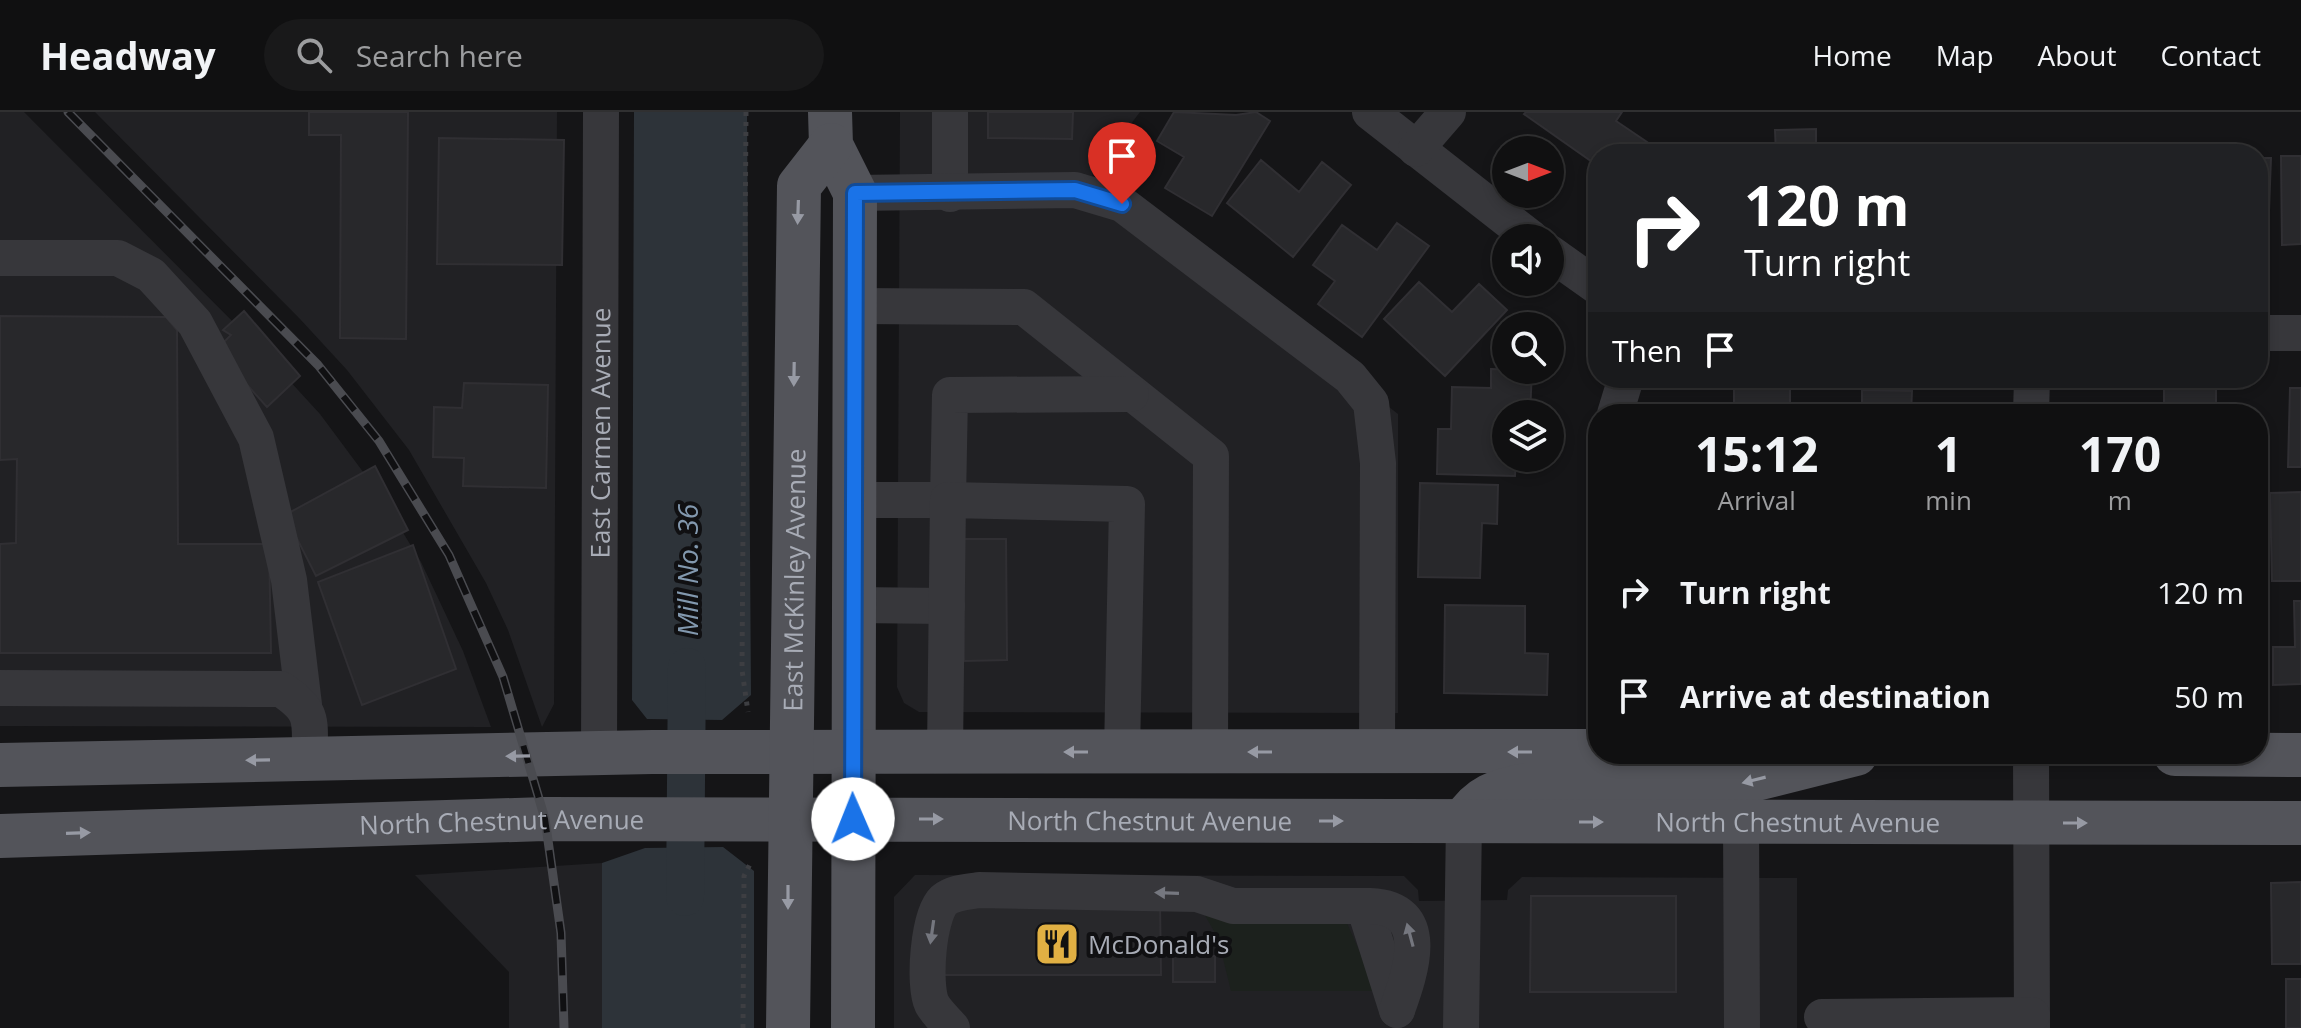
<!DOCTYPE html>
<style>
:root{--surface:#101011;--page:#19191a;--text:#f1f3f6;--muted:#9c9d9f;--line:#303031}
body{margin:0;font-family:"Open Sans",sans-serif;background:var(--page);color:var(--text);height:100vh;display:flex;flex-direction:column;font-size:30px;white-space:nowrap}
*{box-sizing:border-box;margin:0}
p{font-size:26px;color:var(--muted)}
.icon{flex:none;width:44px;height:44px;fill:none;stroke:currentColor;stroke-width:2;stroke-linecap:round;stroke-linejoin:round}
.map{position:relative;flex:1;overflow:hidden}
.drawer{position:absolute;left:1588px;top:292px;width:680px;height:360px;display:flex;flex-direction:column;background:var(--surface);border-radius:32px;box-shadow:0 4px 12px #0003,0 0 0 2px var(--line)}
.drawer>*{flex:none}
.hud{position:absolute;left:1588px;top:32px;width:680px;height:244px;border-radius:32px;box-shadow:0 4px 12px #0003,0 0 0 2px var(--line);background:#202124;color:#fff;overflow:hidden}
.needle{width:52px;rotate:90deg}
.fabs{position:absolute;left:1492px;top:24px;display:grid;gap:16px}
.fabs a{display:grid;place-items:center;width:72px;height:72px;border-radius:50%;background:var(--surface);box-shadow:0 4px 12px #0003,0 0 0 2px var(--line);font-size:40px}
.pin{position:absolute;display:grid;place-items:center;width:68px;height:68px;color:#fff;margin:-82px -34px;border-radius:50% 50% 50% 0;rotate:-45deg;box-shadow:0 0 8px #0007}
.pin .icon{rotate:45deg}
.me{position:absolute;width:88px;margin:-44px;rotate:359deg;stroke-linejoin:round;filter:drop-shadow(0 0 6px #0008)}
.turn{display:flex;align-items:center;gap:28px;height:168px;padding:0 24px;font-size:36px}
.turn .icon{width:104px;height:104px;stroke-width:2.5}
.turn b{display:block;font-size:56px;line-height:68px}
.then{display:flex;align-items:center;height:76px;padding:0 24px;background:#0003;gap:16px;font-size:30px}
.eta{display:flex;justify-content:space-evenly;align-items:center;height:136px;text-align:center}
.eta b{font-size:48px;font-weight:700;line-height:56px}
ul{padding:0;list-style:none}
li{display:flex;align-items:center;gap:24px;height:104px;padding:0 24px}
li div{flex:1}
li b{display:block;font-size:30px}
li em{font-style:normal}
header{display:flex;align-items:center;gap:48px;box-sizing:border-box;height:112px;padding:0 40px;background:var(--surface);border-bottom:2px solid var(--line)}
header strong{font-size:38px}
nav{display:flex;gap:44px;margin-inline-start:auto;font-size:28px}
.search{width:560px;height:72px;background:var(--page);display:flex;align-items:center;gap:20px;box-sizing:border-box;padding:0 28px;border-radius:44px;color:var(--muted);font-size:30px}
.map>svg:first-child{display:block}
.built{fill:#212124}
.green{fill:#1c211d}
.water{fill:#2d3339}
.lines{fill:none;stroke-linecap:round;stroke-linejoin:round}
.canal{stroke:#2d3339;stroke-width:38}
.building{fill:#28282b;stroke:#302f33;stroke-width:2}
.path{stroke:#3d3e42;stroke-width:5;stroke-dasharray:4 6;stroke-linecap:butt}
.minor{stroke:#37373b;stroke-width:36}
.major{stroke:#53545a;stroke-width:44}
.rail-casing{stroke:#4a4b50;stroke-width:9}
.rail{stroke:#101012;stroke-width:6;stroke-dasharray:18;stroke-linecap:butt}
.oneway{fill:#979aa4}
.oneway2{fill:#75777f}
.route-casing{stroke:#114b97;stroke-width:20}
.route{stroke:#1a73e8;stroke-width:14}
.labels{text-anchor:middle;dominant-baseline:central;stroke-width:8;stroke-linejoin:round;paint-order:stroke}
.street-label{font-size:26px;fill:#a8acb6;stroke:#101012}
.poi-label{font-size:26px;fill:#a8acb6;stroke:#101012;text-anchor:start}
.water-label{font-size:28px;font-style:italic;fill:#8298ae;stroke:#101012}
</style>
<header>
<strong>Headway</strong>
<div class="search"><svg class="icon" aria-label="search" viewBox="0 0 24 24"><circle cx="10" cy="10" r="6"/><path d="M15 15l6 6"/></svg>Search here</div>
<nav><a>Home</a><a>Map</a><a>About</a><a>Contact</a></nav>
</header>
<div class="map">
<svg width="2301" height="916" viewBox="0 0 2301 916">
<rect width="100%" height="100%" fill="#151517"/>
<!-- built -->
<path class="built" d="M0,0H24L265,242L320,302L378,380L421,450L463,539L491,615L0,614Z
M95,0H557L554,592L542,615L508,518L486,471L409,338L347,258L300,207Z
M900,0H1140L1092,63L1398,302V601L919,600L904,591L897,575Z
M602,751V916H509V860L415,763Z
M915,763L1404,764L1418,778L1419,789L1507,788L1508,778L1522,765L1797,766V916H894V785Z"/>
<!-- green -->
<path class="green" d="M1203,800L1346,809L1377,879H1231L1218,826Z"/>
<!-- water -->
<path class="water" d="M634,0H747L751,583L722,608L647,607L632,588Z
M723,735L754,759V916H602V751L645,736Z"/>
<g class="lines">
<!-- canal -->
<path class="canal" d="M685,785L687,555"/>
</g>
<!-- building -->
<path class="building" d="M309,0H408L406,227L340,226L341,23H309Z
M988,0H1073L1072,27L988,26Z
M1174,0L1236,3L1256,0L1270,9L1212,104L1165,76L1184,45L1157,29Z
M1526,0H1622L1616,9L1647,30L1638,42H1598V54L1524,2Z
M1816,17V38L1865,37V42H1776L1775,18Z
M439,26L564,28L562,153L437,152Z
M1880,37L1969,39V42H1880Z
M2067,37V42H1977V39Z
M2081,39L2170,42H2081Z
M2281,44H2301V132L2282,133Z
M2258,46H2271L2269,99H2258Z
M1261,48L1299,80L1322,50L1351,73L1293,145L1227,91Z
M1397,111L1429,134L1362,225L1318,192L1335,169L1313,153L1342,113L1377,138Z
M1419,170L1452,200L1479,172L1507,198L1445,264L1384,207Z
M244,199L300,264L267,295L216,238L231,223L223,218Z
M0,204L166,205L177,218L178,432H269L271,541H0V432L16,431L17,347L0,348Z
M1491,257L1532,258L1530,302H1506V346H1516L1515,364L1437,362L1438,317H1451L1452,275L1491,276Z
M464,271L548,273L546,376L463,374L464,346L433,345L434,295L462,296Z
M1790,271V302H1734V272Z
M2164,275L2216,276V302H2164Z
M2290,276H2301V355H2288Z
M1862,278L1912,279L1911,302H1862Z
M375,354L408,418L316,464L285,403Z
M1420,371L1498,373L1497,412L1482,411L1480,466L1418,465Z
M2301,380V469H2272L2270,381Z
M963,427H1006L1007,548L964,549Z
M413,433L456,557L362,593L318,470Z
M2294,489H2301V572L2273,573V535H2295Z
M1445,493L1525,494V541L1548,542L1547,583L1444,581Z
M2301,770V852H2272L2271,771Z
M1531,784H1676V880H1530Z
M966,789L1160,790L1161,863H943V809Z
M1173,844H1215V870H1173Z
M2286,867H2301V916H2286Z"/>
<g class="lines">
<!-- path -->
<path class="path" d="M746,0L742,558L748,600
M743,916L744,764L750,752"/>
<!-- minor -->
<g class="minor">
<path d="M950,0V82"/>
<path d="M1370,0L1531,126"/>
<path d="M1416,37L1448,0"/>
<path d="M855,81L1075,78L1122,92L1350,265L1371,291L1378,351L1377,641"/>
<path d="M1550,141L1598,175"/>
<path d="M0,146H118L151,163L195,211L256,326L289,468L304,593"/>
<path d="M854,194L1024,195L1211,344L1210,640"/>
<path d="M2258,221H2301"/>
<path d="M1615,302L1626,266"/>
<path d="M2031,302L2032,266"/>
<path d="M854,388H948L950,283L1131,282"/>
<path d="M853,493L947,494"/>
<path d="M0,576L281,577C316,601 309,608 310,647"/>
<path d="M945,639L948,388L1127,392L1122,640"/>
<path id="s1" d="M599,641L601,0"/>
<path d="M2031,642L2032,916"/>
<path d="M1741,710L1742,916"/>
<path d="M1364,794L1397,898"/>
<path d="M1822,905L2032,903"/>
<path d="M952,916C946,909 937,901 932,892C923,873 928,803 944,788C954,780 967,780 979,778L1197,782L1233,794H1370C1433,796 1411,859 1397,898"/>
<path d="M1461,916L1464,709"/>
</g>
<!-- major -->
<g class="major">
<path d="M830,0L831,33L855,81L853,916"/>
<path d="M2175,642L2301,643"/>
<path d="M0,653L652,640L1598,639"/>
<path d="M1464,709C1479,684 1497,679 1525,673H1732L1856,642"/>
<path id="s2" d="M0,724L545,707L2301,711"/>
<path id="s3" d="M788,916L799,74L831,33"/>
</g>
<!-- rail casing -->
<g class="rail-casing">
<path id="rail" d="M68,0L318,253L379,329L449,443L503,565L545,707L561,821L564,916"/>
</g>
<!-- rail -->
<use href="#rail" class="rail"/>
</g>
<!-- one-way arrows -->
<defs><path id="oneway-solid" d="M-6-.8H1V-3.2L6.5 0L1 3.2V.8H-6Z" transform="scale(2)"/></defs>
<g class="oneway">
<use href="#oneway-solid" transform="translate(798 100) rotate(92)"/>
<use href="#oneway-solid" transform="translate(794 262) rotate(91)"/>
<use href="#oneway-solid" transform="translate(1076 640) rotate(-180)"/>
<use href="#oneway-solid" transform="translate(1260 640) rotate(-180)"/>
<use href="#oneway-solid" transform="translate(1520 640) rotate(180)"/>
<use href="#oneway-solid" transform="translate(518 644) rotate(179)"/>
<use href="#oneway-solid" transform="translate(258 648) rotate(179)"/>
<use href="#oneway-solid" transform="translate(1754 668) rotate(166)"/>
<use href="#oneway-solid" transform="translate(931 707)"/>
<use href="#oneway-solid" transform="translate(1331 709)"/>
<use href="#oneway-solid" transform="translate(1591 710)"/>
<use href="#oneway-solid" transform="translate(2075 711)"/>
<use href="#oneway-solid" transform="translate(78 721) rotate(-2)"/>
<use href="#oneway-solid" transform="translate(788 785) rotate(90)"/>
</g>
<g class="oneway2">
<use href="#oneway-solid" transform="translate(1167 781) rotate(-178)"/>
<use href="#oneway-solid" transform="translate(932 820) rotate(98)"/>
<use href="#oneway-solid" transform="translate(1410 823) rotate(-105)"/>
</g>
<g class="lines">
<!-- route casing -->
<g class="route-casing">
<path id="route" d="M853,707L855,81L1075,78L1122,92"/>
</g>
<!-- route -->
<use href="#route" class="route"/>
</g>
<!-- icons -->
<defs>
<g id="restaurant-square" transform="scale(2.3)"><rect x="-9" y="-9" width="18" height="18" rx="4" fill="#e1b043" stroke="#101012"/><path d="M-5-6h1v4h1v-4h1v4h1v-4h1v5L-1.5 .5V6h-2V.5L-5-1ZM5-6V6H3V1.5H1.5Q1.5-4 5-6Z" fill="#111"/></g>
</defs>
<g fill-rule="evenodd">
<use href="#restaurant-square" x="1057" y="832"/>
</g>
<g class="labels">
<!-- street labels -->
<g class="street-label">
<text stroke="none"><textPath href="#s1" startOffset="320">East Carmen Avenue</textPath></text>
<text stroke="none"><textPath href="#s3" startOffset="448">East McKinley Avenue</textPath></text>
<text stroke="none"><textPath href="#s2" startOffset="1150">North Chestnut Avenue</textPath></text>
<text stroke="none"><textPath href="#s2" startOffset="502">North Chestnut Avenue</textPath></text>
<text stroke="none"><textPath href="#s2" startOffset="1798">North Chestnut Avenue</textPath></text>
</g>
<!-- poi labels -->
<g class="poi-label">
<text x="1088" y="832">McDonald's</text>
</g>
<!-- water labels -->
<g class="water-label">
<text transform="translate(687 458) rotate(-90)">Mill No. 36</text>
</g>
</g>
</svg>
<div class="fabs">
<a><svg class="needle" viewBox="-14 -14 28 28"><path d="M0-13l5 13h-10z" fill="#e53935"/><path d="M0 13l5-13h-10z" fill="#9c9d9f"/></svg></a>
<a><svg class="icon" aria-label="sound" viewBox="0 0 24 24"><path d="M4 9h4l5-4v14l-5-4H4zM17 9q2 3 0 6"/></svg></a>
<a><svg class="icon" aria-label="search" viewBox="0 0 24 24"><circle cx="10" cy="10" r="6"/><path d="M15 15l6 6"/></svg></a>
<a><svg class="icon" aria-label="layers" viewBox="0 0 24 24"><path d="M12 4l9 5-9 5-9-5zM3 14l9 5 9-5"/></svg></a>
</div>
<div class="pin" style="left:1122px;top:92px;background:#d93025"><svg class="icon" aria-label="arrive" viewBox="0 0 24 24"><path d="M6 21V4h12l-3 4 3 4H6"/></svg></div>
<svg class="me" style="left:853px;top:707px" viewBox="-20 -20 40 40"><circle r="19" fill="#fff"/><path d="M0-13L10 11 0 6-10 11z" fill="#1a73e8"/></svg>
<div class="hud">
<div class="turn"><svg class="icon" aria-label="right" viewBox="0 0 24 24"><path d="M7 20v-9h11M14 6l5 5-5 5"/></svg><div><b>120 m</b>Turn right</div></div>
<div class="then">Then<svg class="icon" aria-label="arrive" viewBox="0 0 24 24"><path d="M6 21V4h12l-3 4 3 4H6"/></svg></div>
</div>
<section class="drawer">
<div class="eta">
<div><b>15:12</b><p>Arrival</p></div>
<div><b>1</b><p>min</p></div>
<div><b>170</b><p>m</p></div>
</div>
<ul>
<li><svg class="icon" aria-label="right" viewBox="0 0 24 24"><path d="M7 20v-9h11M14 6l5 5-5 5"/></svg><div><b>Turn right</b></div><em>120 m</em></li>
<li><svg class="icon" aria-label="arrive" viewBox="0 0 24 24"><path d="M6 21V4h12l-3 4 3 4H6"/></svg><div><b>Arrive at destination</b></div><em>50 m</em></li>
</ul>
</section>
</div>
